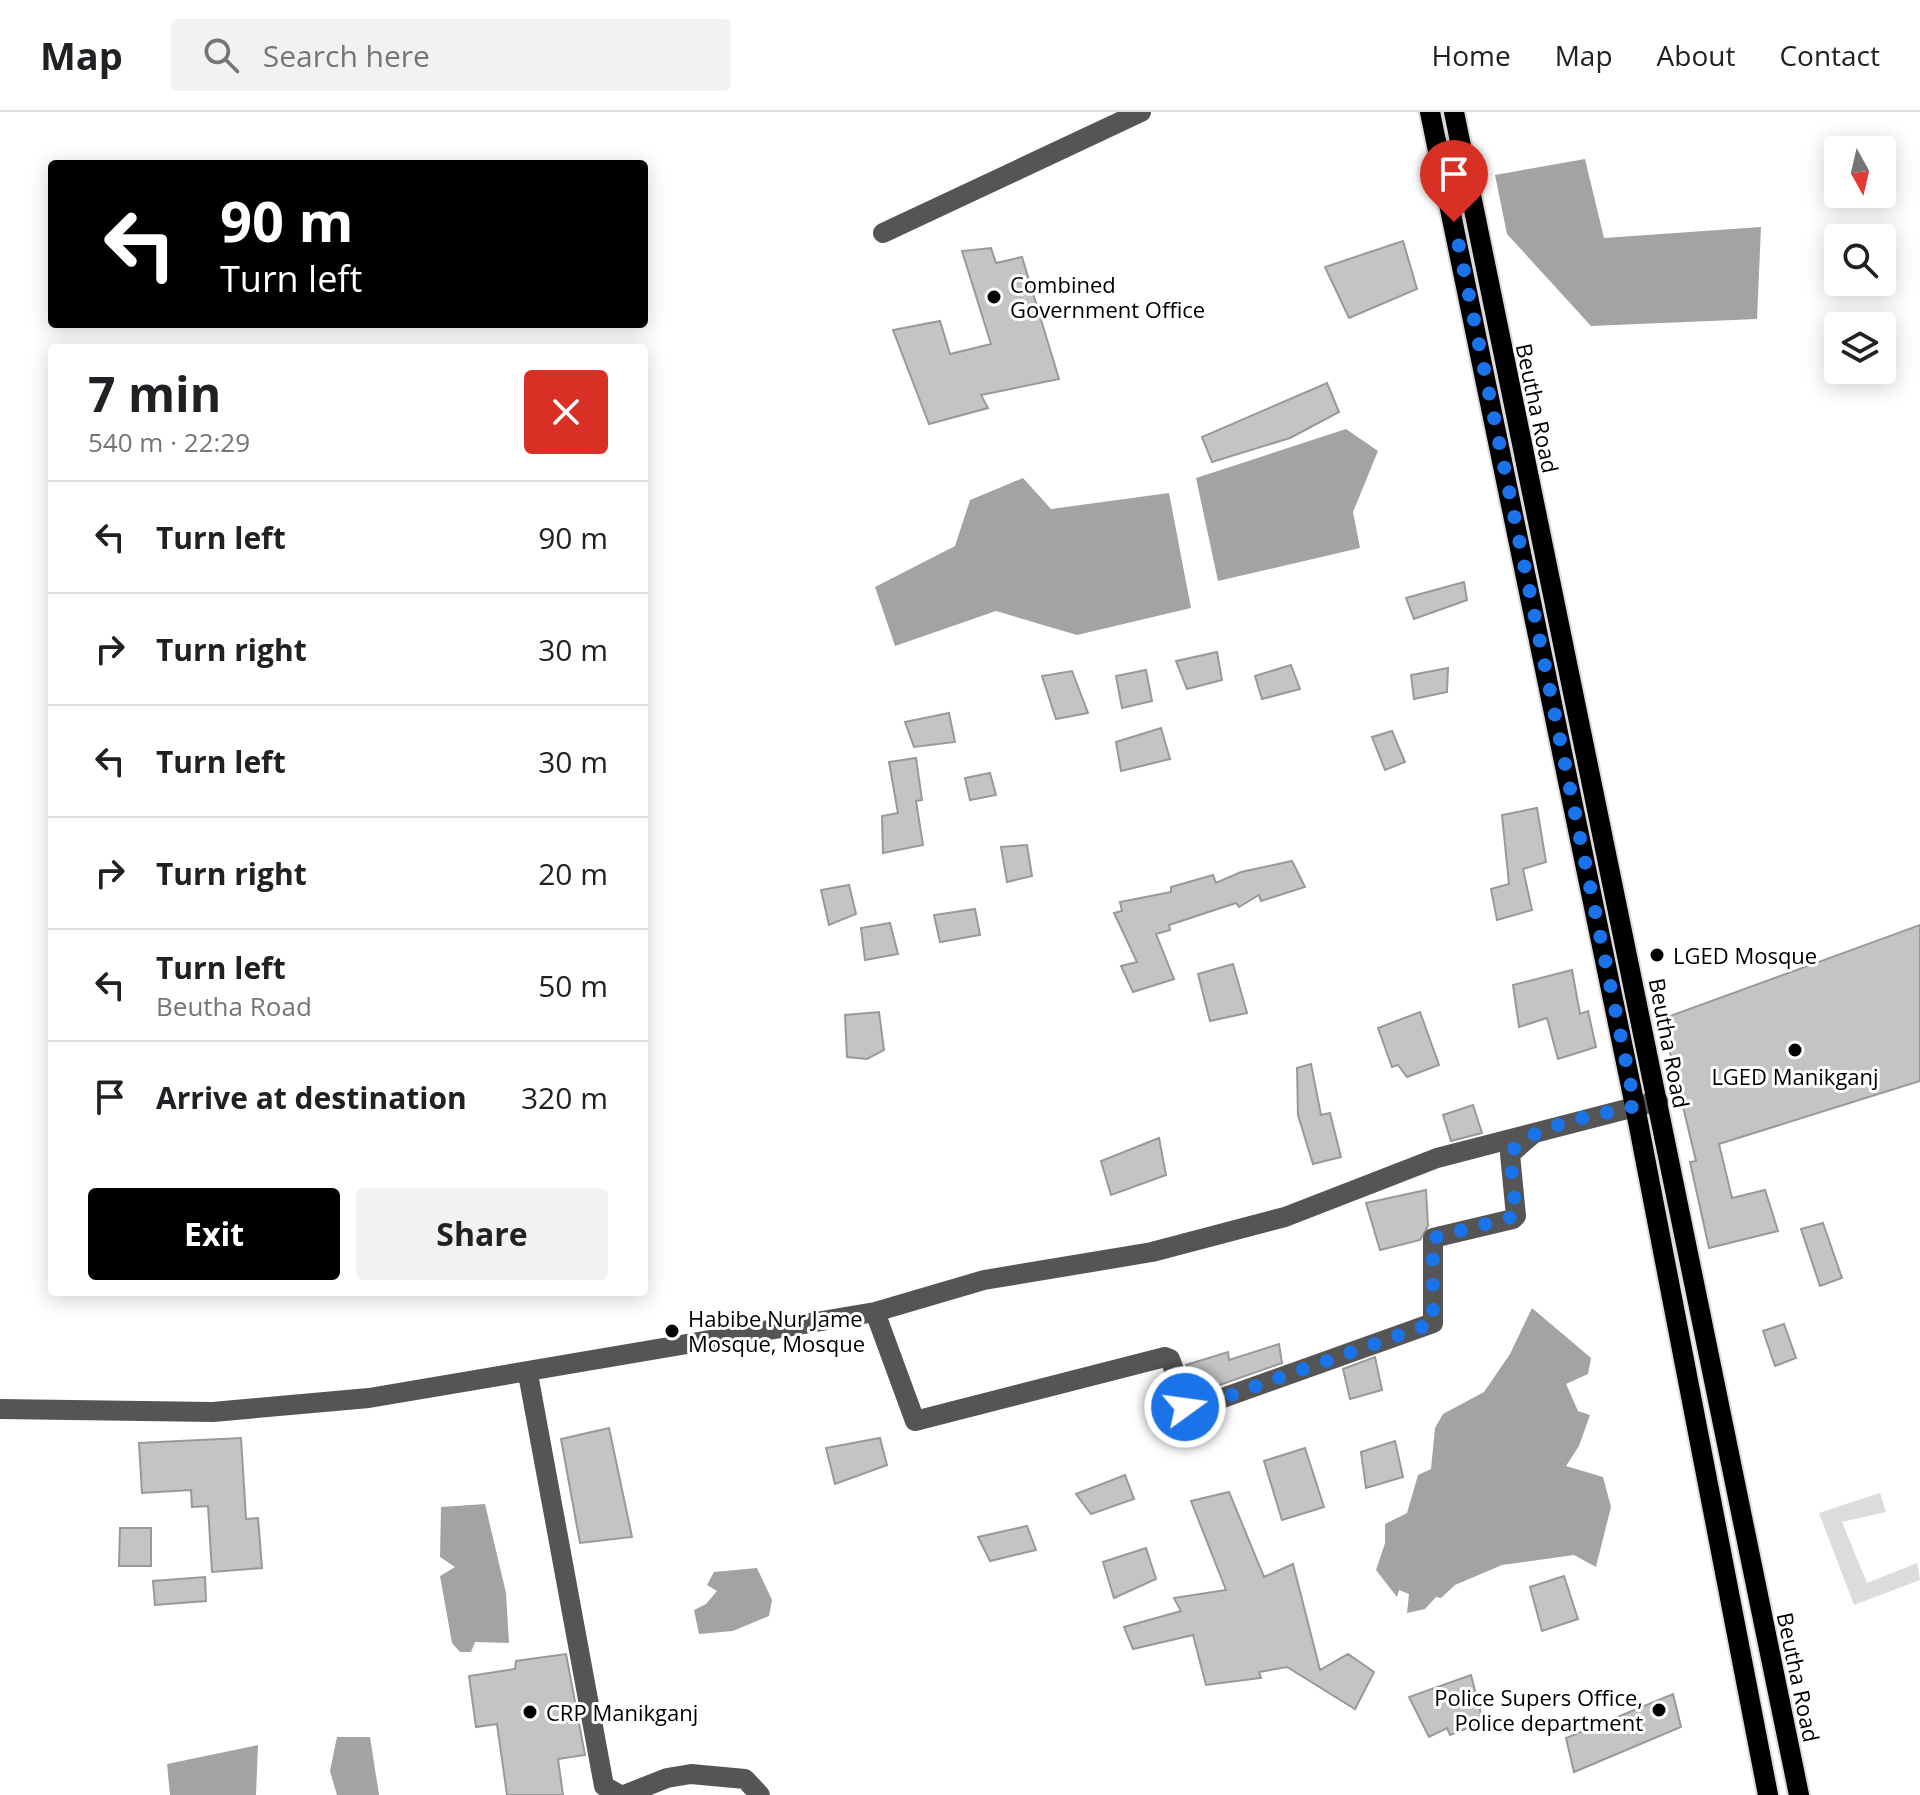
<!DOCTYPE html>
<meta charset="utf-8">
<style>
:root{--surface:#fff;--page:#f2f2f2;--text:#202124;--muted:#757577;--line:#e0e0e0;--accent:#000}
body{margin:0;font-family:"Open Sans",sans-serif;background:var(--page);color:var(--text);height:100vh;display:flex;flex-direction:column;font-size:30px;white-space:nowrap}
*{box-sizing:border-box;margin:0}
p{font-size:26px;color:var(--muted)}
.icon{flex:none;width:44px;height:44px;fill:none;stroke:currentColor;stroke-width:2;stroke-linecap:round;stroke-linejoin:round}
.map{position:relative;flex:1;overflow:hidden}
.sheet{position:absolute;left:48px;top:232px;width:600px;height:952px;display:flex;flex-direction:column;background:var(--surface);border-radius:8px;box-shadow:0 4px 20px #0003}
.sheet>*{flex:none}
.top-card{position:absolute;left:48px;top:48px;width:600px;height:168px;border-radius:8px;box-shadow:0 4px 20px #0003;background:#000;color:#fff;overflow:hidden}
.needle{width:52px;rotate:172deg}
.buttons{position:absolute;left:1824px;top:24px;display:grid;gap:16px}
.buttons a{display:grid;place-items:center;width:72px;height:72px;border-radius:8px;background:var(--surface);box-shadow:0 4px 20px #0003;font-size:40px}
.pin{position:absolute;display:grid;place-items:center;width:68px;height:68px;color:#fff;margin:-82px -34px;border-radius:50% 50% 50% 0;rotate:-45deg;box-shadow:0 0 8px #0007}
.pin .icon{rotate:45deg}
.me{position:absolute;width:88px;margin:-44px;rotate:76deg;stroke-linejoin:round;filter:drop-shadow(0 0 6px #0008)}
.turn{display:flex;align-items:center;gap:28px;height:168px;padding:0 40px;font-size:36px}
.turn .icon{width:104px;height:104px;stroke-width:2.5}
.turn b{display:block;font-size:56px;line-height:68px}
.round{display:grid;place-items:center;flex:none;width:84px;height:84px;border-radius:8px;background:var(--page)}
.overview{display:flex;align-items:center;justify-content:space-between;height:136px;padding:0 40px}
h1{font-size:48px;font-weight:700;line-height:60px}
.primary-button{display:flex;gap:16px;margin-top:auto;padding:16px 40px}
.primary-button a{flex:1;height:92px;border-radius:8px;background:var(--accent);color:#fff;font-size:32px;font-weight:700;line-height:92px;text-align:center}
.primary-button a+a{background:var(--page);color:var(--text)}
ul{padding:0;list-style:none}
li{display:flex;align-items:center;gap:24px;height:112px;padding:0 40px;border-top:2px solid var(--line)}
li div{flex:1}
li b{display:block;font-size:30px}
li em{font-style:normal}
header{display:flex;align-items:center;gap:48px;box-sizing:border-box;height:112px;padding:0 40px;background:var(--surface);border-bottom:2px solid var(--line)}
header strong{font-size:38px}
nav{display:flex;gap:44px;margin-inline-start:auto;font-size:28px}
.search{width:560px;height:72px;background:var(--page);display:flex;align-items:center;gap:20px;box-sizing:border-box;padding:0 28px;border-radius:8px;color:var(--muted);font-size:30px}
.map>svg:first-child{display:block}
.green{fill:#dcdcdc}
.water{fill:#a3a3a3}
.building{fill:#c4c4c4;stroke:#999;stroke-width:2}
.lines{fill:none;stroke-linecap:round;stroke-linejoin:round}
.major-casing{stroke:#dbdbdb;stroke-width:24}
.minor{stroke:#555;stroke-width:20}
.major{stroke:#000;stroke-width:20}
.route{stroke:#1a73e8;stroke-width:14;stroke-dasharray:0 25.2}
.poi-dot{fill:#000;stroke:#fff;stroke-width:3}
.labels{text-anchor:middle;dominant-baseline:central;stroke-width:6;stroke-linejoin:round;paint-order:stroke}
.poi-label{font-size:22px;fill:#000;stroke:#fff;text-anchor:start}
.street-label{font-size:22px;fill:#000;stroke:#fff}
</style>
<header>
<strong>Map</strong>
<div class="search"><svg class="icon" aria-label="search" viewBox="0 0 24 24"><circle cx="10" cy="10" r="6"/><path d="M15 15l6 6"/></svg>Search here</div>
<nav><a>Home</a><a>Map</a><a>About</a><a>Contact</a></nav>
</header>
<div class="map">
<svg width="1920" height="1683" viewBox="0 0 1920 1683">
<rect width="100%" height="100%" fill="#fff"/>
<!-- green -->
<path class="green" d="M1880,1381L1886,1400L1842,1410L1867,1471L1917,1451L1920,1468L1854,1493L1819,1401Z"/>
<!-- water -->
<path class="water" d="M1585,47L1604,126L1761,115L1757,207L1591,214L1507,122L1495,63Z
M1346,317L1378,339L1353,400L1360,436L1218,469L1196,366Z
M1023,366L1051,397L1169,381L1191,496L1077,523L996,499L895,534L875,475L955,434L970,388Z
M1532,1196L1591,1246L1588,1262L1566,1272L1578,1299L1590,1303L1579,1334L1566,1354L1603,1365L1611,1395L1596,1455L1574,1443L1502,1453L1455,1473L1441,1486L1436,1485L1425,1497L1407,1501L1409,1482L1399,1478L1397,1485L1376,1458L1385,1431V1412L1407,1401L1418,1363L1431,1357L1435,1316L1443,1302L1484,1280L1510,1242Z
M485,1392L506,1481L509,1531L475,1530L471,1540H460L452,1531L440,1464L455,1455L440,1445L441,1395Z
M757,1456L772,1488L769,1504L733,1519L699,1522L694,1498L706,1492L717,1479L707,1473L714,1460Z
M337,1625H370L379,1683H337L330,1659Z
M258,1633L256,1683H170L167,1652Z"/>
<!-- building -->
<path class="building" d="M1403,129L1417,177L1349,206L1325,155Z
M991,136L996,151L1022,145L1059,267L981,283L988,296L929,312L893,218L940,209L950,242L991,232L962,139Z
M1327,271L1339,300L1290,326L1212,350L1202,325Z
M1464,470L1467,488L1414,507L1406,486Z
M1217,540L1222,568L1187,577L1176,549Z
M1291,553L1300,577L1262,587L1255,564Z
M1448,556L1447,580L1414,587L1411,563Z
M1146,558L1152,589L1122,596L1116,564Z
M1072,559L1088,601L1056,607L1042,564Z
M949,601L955,630L914,635L905,610Z
M1161,616L1170,647L1121,659L1116,630Z
M1392,619L1405,650L1385,658L1372,625Z
M916,646L922,688L916,689L923,733L883,741L882,704L898,701L889,650Z
M990,661L996,683L970,688L965,666Z
M1537,696L1546,750L1523,757L1532,798L1497,808L1491,777L1509,772L1502,703Z
M1027,733L1032,764L1007,770L1001,735Z
M1292,749L1305,775L1261,789L1259,783L1239,795L1236,791L1169,813L1170,818L1156,822L1174,867L1133,880L1121,854L1137,850L1114,801L1122,799L1120,790L1171,780V775L1213,763L1216,771L1241,760Z
M849,773L856,802L829,813L821,778Z
M975,797L980,823L940,830L934,803Z
M890,811L898,842L865,848L861,816Z
M1920,813V969L1719,1032L1732,1086L1765,1078L1778,1119L1709,1136L1690,1050L1696,1049L1662,907Z
M1233,852L1247,901L1210,909L1198,862Z
M1572,858L1580,902L1588,899L1596,935L1558,947L1547,906L1519,915L1513,873Z
M879,900L884,938L867,947L847,945L845,903Z
M1420,900L1439,953L1407,965L1398,953L1392,955L1378,916Z
M1311,952L1321,1003L1330,1001L1341,1045L1313,1052L1298,1003L1297,956Z
M1473,993L1482,1021L1451,1029L1443,1003Z
M1159,1026L1166,1063L1111,1083L1101,1049Z
M1426,1078L1428,1114L1420,1128L1380,1138L1366,1091Z
M1823,1111L1842,1166L1820,1174L1801,1117Z
M1784,1212L1796,1246L1775,1254L1763,1219Z
M1279,1232L1282,1251L1197,1281L1186,1253L1228,1240L1229,1248Z
M1375,1245L1382,1278L1350,1287L1343,1257Z
M609,1316L632,1425L580,1431L561,1327Z
M241,1326L246,1407L258,1406L262,1456L212,1460L208,1394L192,1395L191,1378L142,1381L139,1331Z
M880,1326L887,1353L835,1372L826,1336Z
M1395,1329L1403,1365L1366,1376L1361,1340Z
M1305,1336L1324,1395L1282,1408L1264,1349Z
M1125,1363L1134,1387L1091,1402L1076,1382Z
M1229,1380L1264,1465L1293,1452L1320,1558L1348,1542L1374,1560L1355,1597L1287,1555L1259,1560L1261,1566L1206,1573L1193,1523L1133,1537L1124,1515L1181,1499L1174,1486L1226,1478L1191,1389Z
M1027,1414L1036,1438L990,1449L978,1425Z
M120,1416H151V1454H119Z
M1146,1436L1156,1467L1114,1486L1103,1450Z
M1564,1464L1578,1507L1542,1519L1530,1475Z
M205,1465L206,1489L155,1493L153,1469Z
M566,1542L585,1643L558,1647L563,1683H507L497,1612L476,1615L469,1564L515,1557L516,1549Z
M1471,1563L1483,1610L1450,1623L1447,1616L1429,1625L1409,1585Z
M1673,1582L1681,1615L1574,1660L1566,1626Z"/>
<g class="lines">
<!-- major casing -->
<g class="major-casing">
<path id="major" d="M1430,0L1635,994L1768,1683
M1454,0L1799,1683"/>
</g>
<!-- minor -->
<path class="minor" d="M883,121L1141,0
M875,1200L915,1309L1165,1245L1170,1247L1189,1298L1433,1211V1126L1513,1107L1516,1104L1510,1042L1532,1023
M528,1262L604,1674L620,1683
M0,1297L213,1300L369,1286L875,1200L984,1168L1152,1140L1285,1105L1437,1046L1658,989
M624,1683L667,1666L691,1662L745,1667L760,1683"/>
<!-- major -->
<use href="#major" class="major"/>
</g>
<g class="lines">
<!-- route -->
<path class="route" d="M1185,1295L1189,1298L1433,1211V1126L1516,1104L1510,1042C1529,1012 1602,1003 1635,994L1454,110"/>
</g>
<!-- markers -->
<g class="poi-dot">
<circle cx="994" cy="185" r="8"/>
<circle cx="1657" cy="843" r="8"/>
<circle cx="1795" cy="938" r="8"/>
<circle cx="672" cy="1219" r="8"/>
<circle cx="1659" cy="1598" r="8"/>
<circle cx="530" cy="1600" r="8"/>
</g>
<g class="labels">
<!-- poi labels -->
<g class="poi-label">
<text x="1010" y="172">Combined<tspan x="1010" dy="25">Government Office</tspan></text>
<text x="1673" y="843">LGED Mosque</text>
<text x="1795" y="964" text-anchor="middle">LGED Manikganj</text>
<text x="688" y="1206">Habibe Nur Jame<tspan x="688" dy="25">Mosque, Mosque</tspan></text>
<text x="1643" y="1585" text-anchor="end">Police Supers Office,<tspan x="1643" dy="25">Police department</tspan></text>
<text x="546" y="1600">CRP Manikganj</text>
</g>
<!-- street labels -->
<g class="street-label">
<text transform="translate(1538 296) rotate(78)">Beutha Road</text>
<text transform="translate(1670 931) rotate(79)">Beutha Road</text>
<text transform="translate(1799 1565) rotate(78)">Beutha Road</text>
</g>
</g>
</svg>
<div class="buttons">
<a><svg class="needle" viewBox="-14 -14 28 28"><path d="M0-13l5 13h-10z" fill="#e53935"/><path d="M0 13l5-13h-10z" fill="#757577"/></svg></a>
<a><svg class="icon" aria-label="search" viewBox="0 0 24 24"><circle cx="10" cy="10" r="6"/><path d="M15 15l6 6"/></svg></a>
<a><svg class="icon" aria-label="layers" viewBox="0 0 24 24"><path d="M12 4l9 5-9 5-9-5zM3 14l9 5 9-5"/></svg></a>
</div>
<div class="pin" style="left:1454px;top:110px;background:#d93025"><svg class="icon" aria-label="arrive" viewBox="0 0 24 24"><path d="M6 21V4h12l-3 4 3 4H6"/></svg></div>
<svg class="me" style="left:1185px;top:1295px" viewBox="-20 -20 40 40"><circle r="17" fill="#1a73e8" stroke="#fff" stroke-width="3"/><path d="M0-11L8 9 0 5-8 9z" fill="#fff"/></svg>
<div class="top-card">
<div class="turn"><svg class="icon" aria-label="left" viewBox="0 0 24 24"><path d="M17 20v-9H6M10 6l-5 5 5 5"/></svg><div><b>90 m</b>Turn left</div></div>
</div>
<section class="sheet">
<div class="overview"><div><h1>7 min</h1><p>540 m · 22:29</p></div><a class="round" style="background:#d93025;color:#fff"><svg class="icon" aria-label="close" viewBox="0 0 24 24"><path d="M6 6l12 12M18 6L6 18"/></svg></a></div>
<ul>
<li><svg class="icon" aria-label="left" viewBox="0 0 24 24"><path d="M17 20v-9H6M10 6l-5 5 5 5"/></svg><div><b>Turn left</b></div><em>90 m</em></li>
<li><svg class="icon" aria-label="right" viewBox="0 0 24 24"><path d="M7 20v-9h11M14 6l5 5-5 5"/></svg><div><b>Turn right</b></div><em>30 m</em></li>
<li><svg class="icon" aria-label="left" viewBox="0 0 24 24"><path d="M17 20v-9H6M10 6l-5 5 5 5"/></svg><div><b>Turn left</b></div><em>30 m</em></li>
<li><svg class="icon" aria-label="right" viewBox="0 0 24 24"><path d="M7 20v-9h11M14 6l5 5-5 5"/></svg><div><b>Turn right</b></div><em>20 m</em></li>
<li><svg class="icon" aria-label="left" viewBox="0 0 24 24"><path d="M17 20v-9H6M10 6l-5 5 5 5"/></svg><div><b>Turn left</b><p>Beutha Road</p></div><em>50 m</em></li>
<li><svg class="icon" aria-label="arrive" viewBox="0 0 24 24"><path d="M6 21V4h12l-3 4 3 4H6"/></svg><div><b>Arrive at destination</b></div><em>320 m</em></li>
</ul>
<div class="primary-button"><a>Exit</a><a>Share</a></div>
</section>
</div>
